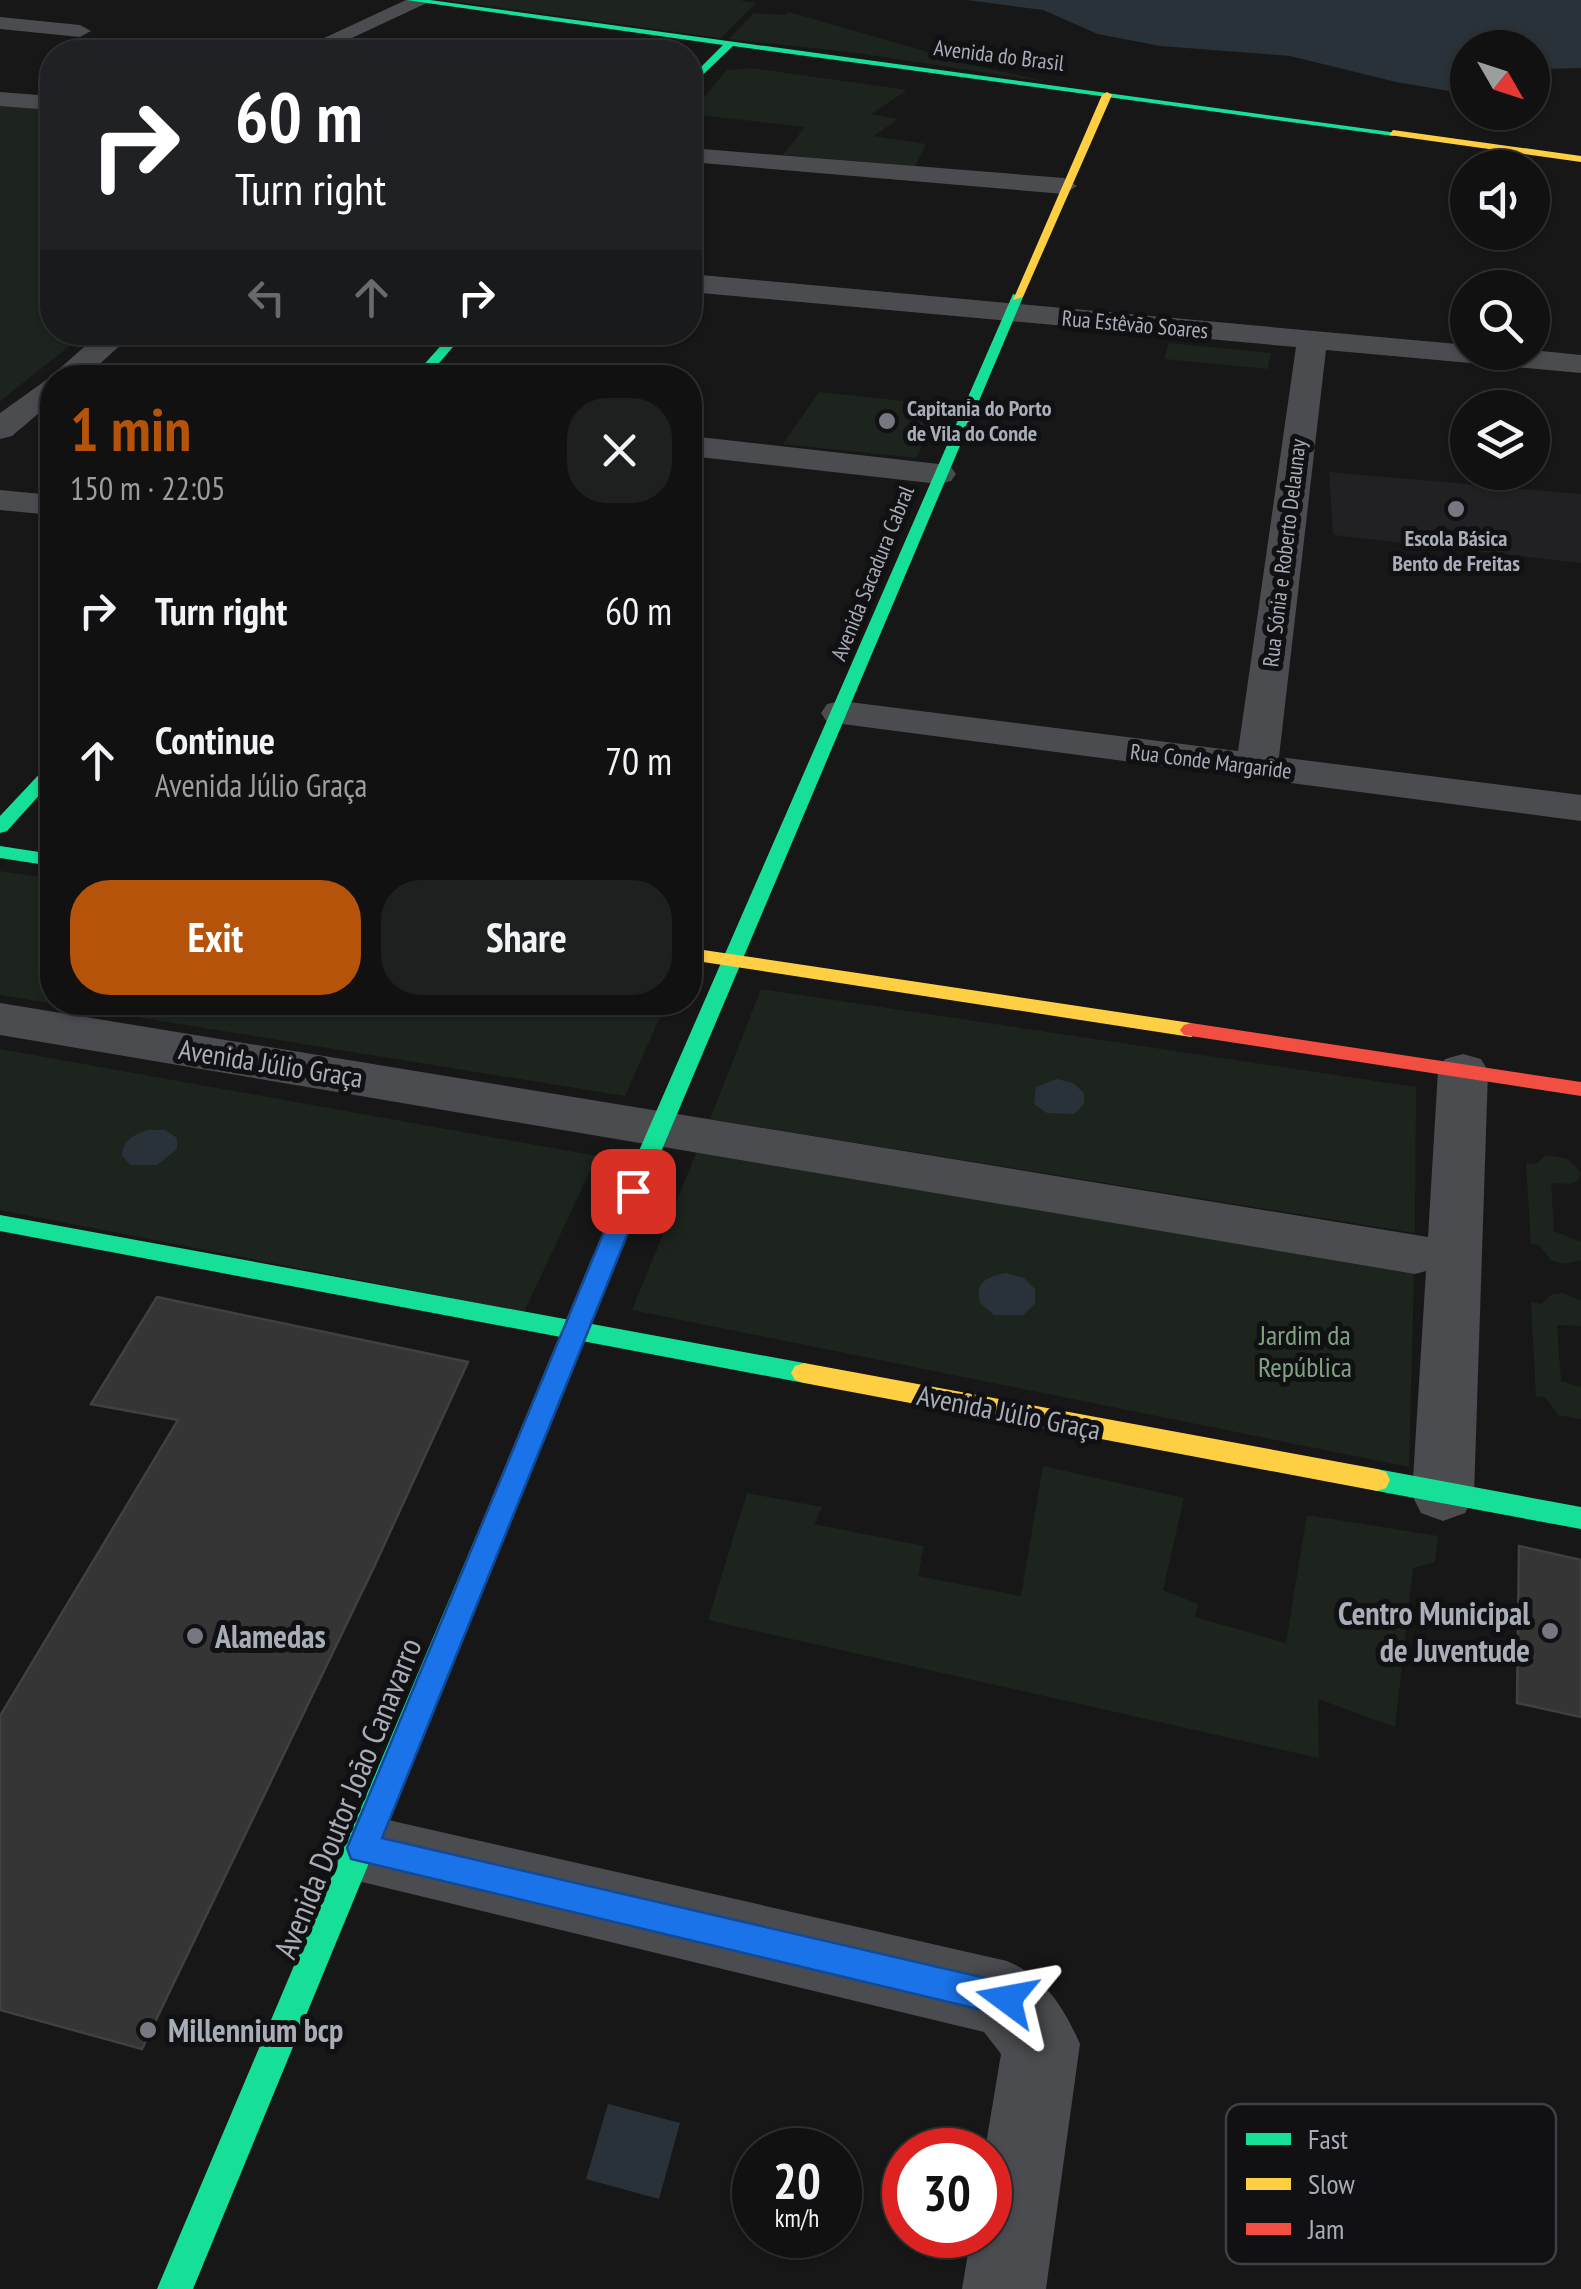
<!DOCTYPE html>
<meta charset="utf-8">
<style>
:root{--surface:#111;--page:#1e1f1f;--text:#f1f3f6;--muted:#9c9d9f;--line:#303131;--accent:#b45309}
body{margin:0;font-family:"PT Sans Narrow",sans-serif;background:var(--page);color:var(--text);height:100vh;display:flex;flex-direction:column;font-size:38px;white-space:nowrap}
*{box-sizing:border-box;margin:0}
p{font-size:32px;color:var(--muted)}
.icon{flex:none;width:55px;height:55px;fill:none;stroke:currentColor;stroke-width:2;stroke-linecap:round;stroke-linejoin:round}
.map{position:relative;flex:1;overflow:hidden}
.sheet{position:absolute;left:40px;top:365px;width:662px;height:650px;display:flex;flex-direction:column;background:var(--surface);border-radius:40px;box-shadow:0 2px 8px #0004,0 0 0 2px var(--line)}
.sheet>*{flex:none}
.hud{position:absolute;left:40px;top:40px;width:662px;height:305px;border-radius:40px;box-shadow:0 2px 8px #0004,0 0 0 2px var(--line);background:#202124;color:#fff;overflow:hidden}
.needle{width:65px;rotate:129deg}
.buttons{position:absolute;left:1450px;top:30px;display:grid;gap:20px}
.buttons a{display:grid;place-items:center;width:100px;height:100px;border-radius:50%;background:var(--surface);box-shadow:0 2px 8px #0004,0 0 0 2px var(--line);font-size:50px}
.speed{position:absolute;left:732px;top:2128px;display:flex;gap:20px;font-size:50px;font-weight:700;text-align:center}
.speed>*{display:grid;place-content:center;width:130px;height:130px;border-radius:50%;background:var(--surface);box-shadow:0 2px 8px #0004,0 0 0 2px var(--line);line-height:1}
.speed small{font-size:25px;font-weight:400}
.speed .limit{border:15px solid #d22;background:#fff;color:#111}
.pin{position:absolute;display:grid;place-items:center;width:85px;height:85px;color:#fff;margin:-42px;border-radius:20px;box-shadow:0 5px 15px #0006}
.me{position:absolute;width:110px;margin:-55px;rotate:283deg;stroke-linejoin:round;filter:drop-shadow(0 0 8px #0008)}
.turn{display:flex;align-items:center;gap:35px;height:210px;padding:0 30px;font-size:45px}
.turn .icon{width:130px;height:130px;stroke-width:2.5}
.turn b{display:block;font-size:70px;line-height:85px}
.lanes{display:flex;align-items:center;height:95px;padding:0 30px;background:#0003;justify-content:center;gap:50px;direction:ltr}
.lanes .off{opacity:.35}
.round{display:grid;place-items:center;flex:none;width:105px;height:105px;border-radius:40px;background:var(--page)}
.overview{display:flex;align-items:center;justify-content:space-between;height:170px;padding:0 30px}
h1{font-size:60px;font-weight:700;line-height:75px;color:var(--accent)}
.action{display:flex;gap:20px;margin-top:auto;padding:20px 30px}
.action a{flex:1;height:115px;border-radius:40px;background:var(--accent);color:#fff;font-size:40px;font-weight:700;line-height:115px;text-align:center}
.action a+a{background:var(--page);color:var(--text)}
ul{padding:0;list-style:none}
li{display:flex;align-items:center;gap:30px;height:150px;padding:0 30px}
li div{flex:1}
li b{display:block;font-size:38px}
li em{font-style:normal}
.map>svg:first-child{display:block}
.built{fill:#212123}
.green{fill:#1d241e}
.water{fill:#2a3239}
.building{fill:#353536;stroke:#3f4043;stroke-width:2.5}
.lines{fill:none;stroke-linecap:round;stroke-linejoin:round}
.street{fill:#4b4c50;fill-rule:evenodd}
.fast{fill:#16e098;fill-rule:evenodd}
.slow{fill:#ffcf43;fill-rule:evenodd}
.jam{fill:#f24e42;fill-rule:evenodd}
.route{fill:#1a73e8;stroke:#114b97;stroke-width:2.5}
.poi-dot{fill:#757880;stroke:#111113;stroke-width:4}
.labels{text-anchor:middle;dominant-baseline:central;stroke-width:10;stroke-linejoin:round;paint-order:stroke}
.far-street-label{font-size:22px;fill:#a8adb8;stroke:#111113}
.far-poi-label{font-size:22px;font-weight:bold;fill:#a8adb8;stroke:#111113;text-anchor:start}
.street-label{font-size:28px;fill:#a8adb8;stroke:#111113}
.park-label{font-size:28px;fill:#7fa381;stroke:#111113}
.near-poi-label{font-size:32px;font-weight:bold;fill:#a8adb8;stroke:#111113;text-anchor:start}
.near-street-label{font-size:32px;fill:#a8adb8;stroke:#111113}
.key{fill:#111113;stroke:#3e4045;stroke-width:2.5}
.key-label{font-size:28px;fill:#a8adb8}
</style>
<div class="map">
<svg width="1581" height="2289" viewBox="0 0 1581 2289">
<rect width="100%" height="100%" fill="#171717"/>
<!-- built -->
<path class="built" d="M1329,472L1581,494V563L1333,535Z"/>
<!-- green -->
<path class="green" d="M444,0H739L756,3L721,38Z
M789,12L977,66L1048,82L857,53L729,39L754,13L785,15Z
M752,68L907,90L871,114L898,119L874,136L926,144L915,166L783,155L805,127L690,114L727,70Z
M0,105L52,109V332L86,333L0,401Z
M1169,343L1271,353L1268,369L1164,359Z
M819,392L942,405L916,458L783,444Z
M0,871L52,879V1002L666,1003L625,1096L0,995Z
M761,989L1416,1087L1415,1233L710,1119Z
M0,1049L597,1156L524,1312L0,1210Z
M697,1151L1414,1273L1409,1467L632,1310Z
M1546,1155L1568,1159L1581,1173L1579,1180L1570,1184L1551,1183L1554,1231L1581,1242V1260L1564,1264L1551,1260L1539,1245L1531,1244L1526,1163L1536,1164Z
M1563,1293L1581,1301V1326L1557,1325L1561,1381L1581,1387V1419L1558,1415L1545,1397L1536,1396L1531,1302L1541,1304L1552,1294Z
M1043,1466L1184,1498L1163,1590L1198,1604L1195,1617L1286,1643L1307,1515L1438,1536L1435,1562L1413,1568L1395,1727L1318,1699L1319,1758L708,1620L747,1493L822,1507L814,1524L924,1546L918,1576L1021,1596Z"/>
<!-- water -->
<path class="water" d="M967,0H1581V68L1546,69L1550,88L1533,94L1532,48H1468L1467,94L1396,82L1290,56L1160,46L1098,34L1043,10Z
M1057,1079L1073,1083L1084,1093V1104L1074,1114L1047,1113L1034,1104L1036,1087Z
M148,1130H165L177,1138V1149L157,1165H130L122,1155C123,1140 135,1134 148,1130Z
M1006,1273L1024,1278L1035,1289V1304L1023,1315H994L980,1303C974,1283 988,1276 1006,1273Z
M608,2104L680,2123L659,2199L586,2179Z"/>
<!-- building -->
<path class="building" d="M157,1297L468,1362L374,1567L142,2049L0,2010V1716L178,1420L91,1404Z
M1519,1546L1581,1560V1717L1517,1703Z"/>
<g class="lines">
<!-- street -->
<path class="street" d="M406,0L431,1L322,52H294Z
M0,17L80,25L91,31L80,37L0,29Z
M0,92L52,96V110L0,106Z
M690,148L1064,178L1077,186L1064,194L690,162Z
M690,274L1468,345V352L1532,350L1581,355V373L1326,350L1279,757L1581,795V821L827,722L821,713L827,704L841,701L1238,751L1296,347L690,292Z
M101,332H135L84,378H52V402L12,436L0,439V413L49,378Z
M690,436L939,464L951,467L956,474L951,481L939,484L690,456Z
M0,490L52,495V515L0,510Z
M0,1003L1428,1237L1438,1071L1445,1059L1463,1054L1481,1059L1488,1071L1474,1495L1465,1513L1443,1521L1421,1513L1412,1495L1426,1271L1415,1274L0,1035Z
M362,1814L1007,1961C1044,1976 1064,2007 1080,2044L1046,2289H962L971,2235H990V2150H985L1001,2054L984,2032L362,1882L337,1872L326,1848L337,1824Z"/>
<!-- fast -->
<path class="fast" d="M406,0H430L1398,133L1393,136L733,46L690,87V78L723,45Z
M1013,294L1023,297L611,1270L607,1276H591L587,1270Z
M453,332H466L426,378H412Z
M52,766V781L7,831L0,833V816L46,767Z
M0,846L52,854V866L0,858Z
M0,1215L804,1363L813,1366L817,1373L813,1380L804,1383L0,1231Z
M1377,1469L1581,1507V1529L1377,1491L1368,1488L1364,1480L1368,1472Z
M485,1536L495,1540L499,1548L193,2289H157L471,1548L475,1540Z"/>
<!-- slow -->
<path class="slow" d="M1107,92L1112,95L1023,297L1013,300L1102,95Z
M1393,130L1581,156V162L1389,135Z
M690,948L1191,1023L1202,1030L1191,1037L690,960Z
M804,1363L1377,1469L1386,1472L1390,1480L1386,1488L1377,1491L804,1383L795,1380L791,1373L795,1366Z"/>
<!-- jam -->
<path class="jam" d="M1191,1023L1581,1082V1096L1184,1035L1180,1030L1184,1025Z
M599,1261L607,1264L611,1270L499,1548L495,1556L485,1560L475,1556L471,1548L587,1270L591,1264Z"/>
</g>
<!-- route -->
<path class="route" d="M633,1183L645,1191L382,1838L1007,1983L1018,1988L1023,1999L1018,2011L1007,2016L351,1859L347,1848L621,1191Z"/>
<!-- markers -->
<g class="poi-dot">
<circle cx="887" cy="421" r="10"/>
<circle cx="1456" cy="509" r="10"/>
<circle cx="1550" cy="1631" r="10"/>
<circle cx="195" cy="1636" r="10"/>
<circle cx="148" cy="2030" r="10"/>
</g>
<g class="labels">
<!-- far-street labels -->
<g class="far-street-label">
<text transform="translate(999 55) rotate(7)">Avenida do Brasil</text>
<text transform="translate(1135 324) rotate(5)">Rua Estêvão Soares</text>
<text transform="translate(1284 553) rotate(-83)">Rua Sónia e Roberto Delaunay</text>
<text transform="translate(872 573) rotate(-68)">Avenida Sacadura Cabral</text>
<text transform="translate(1211 761) rotate(7)">Rua Conde Margaride</text>
</g>
<!-- far-poi labels -->
<g class="far-poi-label">
<text x="907" y="408">Capitania do Porto<tspan x="907" dy="25">de Vila do Conde</tspan></text>
<text x="1456" y="538" text-anchor="middle">Escola Básica<tspan x="1456" dy="25">Bento de Freitas</tspan></text>
</g>
<!-- street labels -->
<g class="street-label">
<text transform="translate(271 1063) rotate(9)">Avenida Júlio Graça</text>
<text transform="translate(1009 1412) rotate(11)">Avenida Júlio Graça</text>
</g>
<!-- park labels -->
<g class="park-label">
<text x="1305" y="1334">Jardim da<tspan x="1305" dy="32">República</tspan></text>
</g>
<!-- near-poi labels -->
<g class="near-poi-label">
<text x="1530" y="1613" text-anchor="end">Centro Municipal<tspan x="1530" dy="37">de Juventude</tspan></text>
<text x="215" y="1636">Alamedas</text>
<text x="168" y="2030">Millennium bcp</text>
</g>
<!-- near-street labels -->
<g class="near-street-label">
<text transform="translate(347 1798) rotate(-68)">Avenida Doutor João Canavarro</text>
</g>
</g>
<!-- legend -->
<rect x="1226" y="2104" width="330" height="160" rx="15" class="key"/>
<rect x="1246" y="2133" width="45" height="12" fill="#16e098"/>
<rect x="1246" y="2178" width="45" height="12" fill="#ffcf43"/>
<rect x="1246" y="2223" width="45" height="12" fill="#f24e42"/>
<g class="key-label">
<text x="1308" y="2149">Fast</text>
<text x="1308" y="2194">Slow</text>
<text x="1308" y="2239">Jam</text>
</g>
</svg>
<div class="buttons">
<a><svg class="needle" viewBox="-14 -14 28 28"><path d="M0-13l5 13h-10z" fill="#e53935"/><path d="M0 13l5-13h-10z" fill="#9c9d9f"/></svg></a>
<a><svg class="icon" aria-label="sound" viewBox="0 0 24 24"><path d="M4 9h4l5-4v14l-5-4H4zM17 9q2 3 0 6"/></svg></a>
<a><svg class="icon" aria-label="search" viewBox="0 0 24 24"><circle cx="10" cy="10" r="6"/><path d="M15 15l6 6"/></svg></a>
<a><svg class="icon" aria-label="layers" viewBox="0 0 24 24"><path d="M12 4l9 5-9 5-9-5zM3 14l9 5 9-5"/></svg></a>
</div>
<div class="speed"><div>20<small>km/h</small></div><div class="limit">30</div></div>
<div class="pin" style="left:633px;top:1191px;background:#d93025"><svg class="icon" aria-label="arrive" viewBox="0 0 24 24"><path d="M6 21V4h12l-3 4 3 4H6"/></svg></div>
<svg class="me" style="left:1007px;top:1999px" viewBox="-20 -20 40 40"><path d="M0-17L14 15 0 8-14 15z" fill="#1a73e8" stroke="#fff" stroke-width="4"/></svg>
<div class="hud">
<div class="turn"><svg class="icon" aria-label="right" viewBox="0 0 24 24"><path d="M7 20v-9h11M14 6l5 5-5 5"/></svg><div><b>60 m</b>Turn right</div></div>
<div class="lanes"><svg class="icon off" aria-label="left" viewBox="0 0 24 24"><path d="M17 20v-9H6M10 6l-5 5 5 5"/></svg><svg class="icon off" aria-label="ahead" viewBox="0 0 24 24"><path d="M12 20V5M6 11l6-6 6 6"/></svg><svg class="icon" aria-label="right" viewBox="0 0 24 24"><path d="M7 20v-9h11M14 6l5 5-5 5"/></svg></div>
</div>
<section class="sheet">
<div class="overview"><div><h1>1 min</h1><p>150 m · 22:05</p></div><a class="round"><svg class="icon" aria-label="close" viewBox="0 0 24 24"><path d="M6 6l12 12M18 6L6 18"/></svg></a></div>
<ul>
<li><svg class="icon" aria-label="right" viewBox="0 0 24 24"><path d="M7 20v-9h11M14 6l5 5-5 5"/></svg><div><b>Turn right</b></div><em>60 m</em></li>
<li><svg class="icon" aria-label="ahead" viewBox="0 0 24 24"><path d="M12 20V5M6 11l6-6 6 6"/></svg><div><b>Continue</b><p>Avenida Júlio Graça</p></div><em>70 m</em></li>
</ul>
<div class="action"><a>Exit</a><a>Share</a></div>
</section>
</div>
